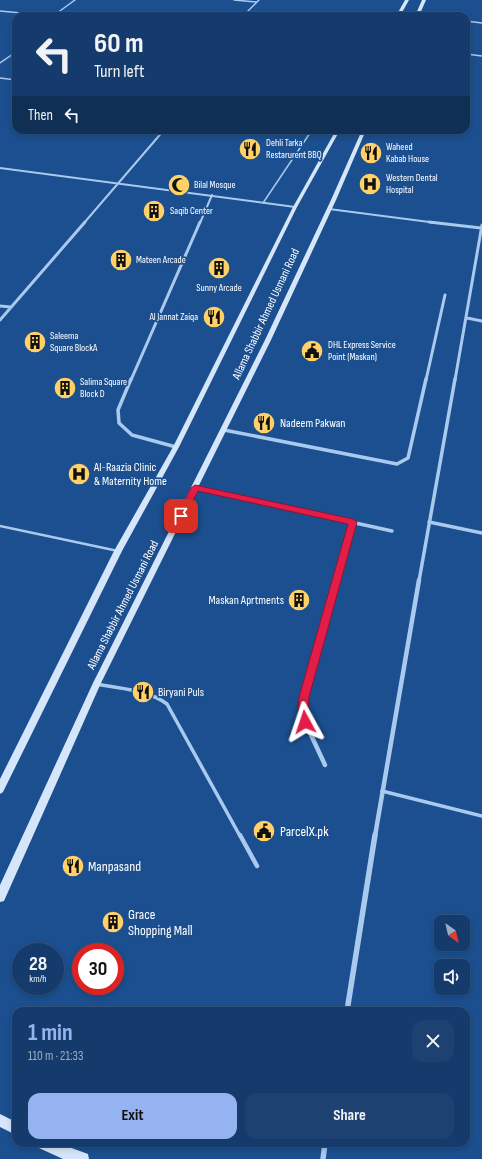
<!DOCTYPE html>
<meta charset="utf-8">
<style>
:root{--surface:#143b6b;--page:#1d4271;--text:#f1f3f6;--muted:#9dadc1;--line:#33557e;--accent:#95b2f1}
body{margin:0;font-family:"Sofia Sans Condensed",sans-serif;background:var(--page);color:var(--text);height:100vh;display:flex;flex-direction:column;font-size:15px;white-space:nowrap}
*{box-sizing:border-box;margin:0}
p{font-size:13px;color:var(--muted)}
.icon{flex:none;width:22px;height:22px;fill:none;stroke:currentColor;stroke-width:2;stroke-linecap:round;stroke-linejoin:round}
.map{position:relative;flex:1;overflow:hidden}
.sheet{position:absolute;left:12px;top:1007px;width:458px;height:140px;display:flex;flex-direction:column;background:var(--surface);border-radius:12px;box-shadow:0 2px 6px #0003,0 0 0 1px var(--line)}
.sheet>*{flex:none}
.hud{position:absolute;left:12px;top:12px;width:458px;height:122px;border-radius:12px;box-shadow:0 2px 6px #0003,0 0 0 1px var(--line);background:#143b6b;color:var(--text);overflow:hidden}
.needle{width:26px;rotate:146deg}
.fabs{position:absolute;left:434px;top:915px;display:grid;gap:8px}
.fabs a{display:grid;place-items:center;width:36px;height:36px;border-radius:8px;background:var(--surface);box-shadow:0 2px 6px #0003,0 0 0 1px var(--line);font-size:20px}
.speed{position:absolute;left:12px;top:943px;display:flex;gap:8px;font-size:20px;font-weight:700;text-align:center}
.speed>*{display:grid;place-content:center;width:52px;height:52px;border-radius:50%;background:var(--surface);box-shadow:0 2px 6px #0003,0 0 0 1px var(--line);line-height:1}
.speed small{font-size:10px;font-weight:400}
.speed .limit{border:6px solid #d22;background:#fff;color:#111}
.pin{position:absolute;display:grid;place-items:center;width:34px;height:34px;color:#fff;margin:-17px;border-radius:8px;box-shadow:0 2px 6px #0006}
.me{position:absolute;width:44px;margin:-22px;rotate:355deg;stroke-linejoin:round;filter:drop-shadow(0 0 3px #0008)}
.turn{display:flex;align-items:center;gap:14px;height:84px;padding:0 16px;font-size:18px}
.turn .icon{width:52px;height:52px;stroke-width:2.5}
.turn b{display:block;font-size:28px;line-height:34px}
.then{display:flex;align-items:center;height:38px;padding:0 16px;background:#0003;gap:8px;font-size:15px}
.round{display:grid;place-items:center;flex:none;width:42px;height:42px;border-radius:12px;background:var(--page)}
.overview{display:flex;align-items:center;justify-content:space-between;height:68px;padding:0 16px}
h1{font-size:24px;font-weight:700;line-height:30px;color:var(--accent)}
.cta{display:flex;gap:8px;margin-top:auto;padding:8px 16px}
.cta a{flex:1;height:46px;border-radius:12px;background:var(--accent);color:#111;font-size:16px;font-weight:700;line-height:46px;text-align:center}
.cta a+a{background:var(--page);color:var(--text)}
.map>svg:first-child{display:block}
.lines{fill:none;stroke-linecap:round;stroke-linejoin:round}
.service-far3{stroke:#a9c9ee;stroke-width:1.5}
.service-far2{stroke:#a9c9ee;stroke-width:2.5}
.service-far1{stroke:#a9c9ee;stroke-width:3.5}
.service{stroke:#a9c9ee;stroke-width:4.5}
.minor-far5{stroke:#a9c9ee;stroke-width:1.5}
.minor-far4{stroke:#a9c9ee;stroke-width:2}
.minor-far3{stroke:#a9c9ee;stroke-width:3}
.minor-far2{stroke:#a9c9ee;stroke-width:3.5}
.minor-far1{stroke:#a9c9ee;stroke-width:4.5}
.minor{stroke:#a9c9ee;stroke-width:5.5}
.secondary{fill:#d6e6fa;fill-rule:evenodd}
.route{fill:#e11d48;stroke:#92132f}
.labels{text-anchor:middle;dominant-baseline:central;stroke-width:3.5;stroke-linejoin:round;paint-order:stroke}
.far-poi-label{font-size:10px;fill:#fff;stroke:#1b4f8f;text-anchor:start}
.street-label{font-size:12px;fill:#fff;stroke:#1b4f8f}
.poi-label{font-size:12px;fill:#fff;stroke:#1b4f8f;text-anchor:start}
.near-poi-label{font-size:14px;fill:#fff;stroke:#1b4f8f;text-anchor:start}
</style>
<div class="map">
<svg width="482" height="1159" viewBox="0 0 482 1159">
<rect width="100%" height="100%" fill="#1b4f8f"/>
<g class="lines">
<!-- service-far3 -->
<path class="service-far3" d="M263,203L312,130"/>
<!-- service-far2 -->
<path class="service-far2" d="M0,526L118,551"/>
<!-- service-far1 -->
<path class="service-far1" d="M97,684C120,689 147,689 167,704L240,836
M382,791L482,816"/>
<!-- service -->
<path class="service" d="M240,835L257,866"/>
<!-- minor-far5 -->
<path class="minor-far5" d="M234,0L257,2
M0,11L54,16
M53,16L75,0
M243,16L259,0
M466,21L482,23
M466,54L482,56
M0,63L16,52
M0,78L16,80"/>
<!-- minor-far4 -->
<path class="minor-far4" d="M0,168L295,207
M329,209L437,223
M84,223L164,130
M200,223L212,195"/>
<!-- minor-far3 -->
<path class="minor-far3" d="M429,222L481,228
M0,306L11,307
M467,318L482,321
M0,320L85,222
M131,380L200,222
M426,380L445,295
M455,380L482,225"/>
<!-- minor-far2 -->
<path class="minor-far2" d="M131,379L118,410L119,423L132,435L176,447
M224,430L397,464L408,458L426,379
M195,488L392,531
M429,522L482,533
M336,581L353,522
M419,581L455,379"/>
<!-- minor-far1 -->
<path class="minor-far1" d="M325,765L305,722L303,713L304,697L337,580
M375,836L419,580"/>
<!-- minor -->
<path class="minor" d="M347,1011L375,835
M323,1159L325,1143"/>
<!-- secondary -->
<path class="secondary" d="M405,0H409L400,16H396Z
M422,0H426L419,16H415Z
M336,130H340L297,207L179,447L122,551L3,792L0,794V779L114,551L173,447L293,207Z
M362,130H366L336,200L271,340L101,683L4,901L0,902V885L93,683L265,340L331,200Z
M0,1114L16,1122V1135L0,1127Z
M38,1143H58L88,1154L89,1159H63L39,1148Z"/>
</g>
<!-- route -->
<path class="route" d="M195,485L353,519L357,522L309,697L308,713L310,722L309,726H301C297,716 298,707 299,697L348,524L198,491L184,518H178L177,516L191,488Z"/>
<!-- icons -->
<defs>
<g id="restaurant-disc" transform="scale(1.15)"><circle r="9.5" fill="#ffd166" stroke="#1b4f8f"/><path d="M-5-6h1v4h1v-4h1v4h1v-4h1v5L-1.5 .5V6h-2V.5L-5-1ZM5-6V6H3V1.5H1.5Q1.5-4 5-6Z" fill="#111"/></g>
<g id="hospital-disc" transform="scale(1.15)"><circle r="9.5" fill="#ffd166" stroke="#1b4f8f"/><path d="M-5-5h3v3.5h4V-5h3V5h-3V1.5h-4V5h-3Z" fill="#111"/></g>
<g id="mosque-disc" transform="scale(1.15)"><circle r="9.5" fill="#ffd166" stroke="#1b4f8f"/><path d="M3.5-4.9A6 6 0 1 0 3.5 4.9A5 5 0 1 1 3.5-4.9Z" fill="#111"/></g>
<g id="building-disc" transform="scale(1.15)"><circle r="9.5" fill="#ffd166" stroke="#1b4f8f"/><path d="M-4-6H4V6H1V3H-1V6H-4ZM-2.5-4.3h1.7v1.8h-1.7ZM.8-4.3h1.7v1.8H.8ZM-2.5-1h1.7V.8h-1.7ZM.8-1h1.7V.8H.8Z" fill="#111"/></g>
<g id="civic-disc" transform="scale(1.15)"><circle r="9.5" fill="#ffd166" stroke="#1b4f8f"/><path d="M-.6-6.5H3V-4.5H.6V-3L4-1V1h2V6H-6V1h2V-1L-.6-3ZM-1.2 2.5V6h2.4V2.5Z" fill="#111"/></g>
</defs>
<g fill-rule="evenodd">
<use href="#restaurant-disc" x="250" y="149"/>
<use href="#restaurant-disc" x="371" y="153"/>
<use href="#hospital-disc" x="370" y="184"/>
<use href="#mosque-disc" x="179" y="185"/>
<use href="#building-disc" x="154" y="211"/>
<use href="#building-disc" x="121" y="260"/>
<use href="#building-disc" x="219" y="268"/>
<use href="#restaurant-disc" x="214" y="317"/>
<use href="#building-disc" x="35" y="342"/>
<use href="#civic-disc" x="312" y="351"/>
<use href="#building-disc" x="65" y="388"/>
<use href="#restaurant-disc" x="264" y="423"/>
<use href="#hospital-disc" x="79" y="474"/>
<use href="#building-disc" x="299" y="600"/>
<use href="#restaurant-disc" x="143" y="692"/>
<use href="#civic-disc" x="264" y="831"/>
<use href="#restaurant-disc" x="73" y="866"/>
<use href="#building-disc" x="113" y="922"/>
</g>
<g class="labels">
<!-- far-poi labels -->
<g class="far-poi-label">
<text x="266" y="143">Dehli Tarka<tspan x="266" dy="12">Restarurent BBQ</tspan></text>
<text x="386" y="147">Waheed<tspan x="386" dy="12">Kabab House</tspan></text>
<text x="386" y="178">Western Dental<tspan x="386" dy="12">Hospital</tspan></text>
<text x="194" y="185">Bilal Mosque</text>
<text x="170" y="211">Saqib Center</text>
<text x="136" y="260">Mateen Arcade</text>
<text x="219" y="288" text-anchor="middle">Sunny Arcade</text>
<text x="198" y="317" text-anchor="end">Al Jannat Zaiqa</text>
<text x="50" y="336">Saleema<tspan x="50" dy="12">Square BlockA</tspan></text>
<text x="328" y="345">DHL Express Service<tspan x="328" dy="12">Point (Maskan)</tspan></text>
<text x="80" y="382">Salima Square<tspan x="80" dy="12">Block D</tspan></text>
</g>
<!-- street labels -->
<g class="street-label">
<text transform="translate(266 314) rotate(-65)">Allama Shabbir Ahmed Usmani Road</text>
<text transform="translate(123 605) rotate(-63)">Allama Shabbir Ahmed Usmani Road</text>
</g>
<!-- poi labels -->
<g class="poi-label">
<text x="280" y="423">Nadeem Pakwan</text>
<text x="94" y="467">Al-Raazia Clinic<tspan x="94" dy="14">&amp; Maternity Home</tspan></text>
<text x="284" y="600" text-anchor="end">Maskan Aprtments</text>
<text x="158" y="692">Biryani Puls</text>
</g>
<!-- near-poi labels -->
<g class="near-poi-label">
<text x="280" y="831">ParcelX.pk</text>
<text x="88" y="866">Manpasand</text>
<text x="128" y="914">Grace<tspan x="128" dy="16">Shopping Mall</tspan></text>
</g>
</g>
</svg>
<div class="fabs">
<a><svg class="needle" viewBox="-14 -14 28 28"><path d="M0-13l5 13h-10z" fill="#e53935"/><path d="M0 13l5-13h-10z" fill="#9dadc1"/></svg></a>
<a><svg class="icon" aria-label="sound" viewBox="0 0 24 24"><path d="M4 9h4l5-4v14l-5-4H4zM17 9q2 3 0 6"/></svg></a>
</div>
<div class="speed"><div>28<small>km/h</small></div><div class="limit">30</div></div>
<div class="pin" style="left:181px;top:516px;background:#d93025"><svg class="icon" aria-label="arrive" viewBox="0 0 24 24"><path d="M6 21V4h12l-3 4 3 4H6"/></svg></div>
<svg class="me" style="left:305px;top:722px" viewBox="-20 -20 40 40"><path d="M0-17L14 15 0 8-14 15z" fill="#e11d48" stroke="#fff" stroke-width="4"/></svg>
<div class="hud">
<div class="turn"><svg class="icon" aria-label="left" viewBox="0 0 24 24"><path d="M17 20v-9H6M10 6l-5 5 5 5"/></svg><div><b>60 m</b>Turn left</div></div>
<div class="then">Then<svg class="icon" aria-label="left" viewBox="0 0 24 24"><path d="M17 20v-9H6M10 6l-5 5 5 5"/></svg></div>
</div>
<section class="sheet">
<div class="overview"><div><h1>1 min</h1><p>110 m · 21:33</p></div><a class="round"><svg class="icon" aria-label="close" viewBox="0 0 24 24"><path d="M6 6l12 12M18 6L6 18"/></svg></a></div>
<div class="cta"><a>Exit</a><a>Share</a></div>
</section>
</div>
